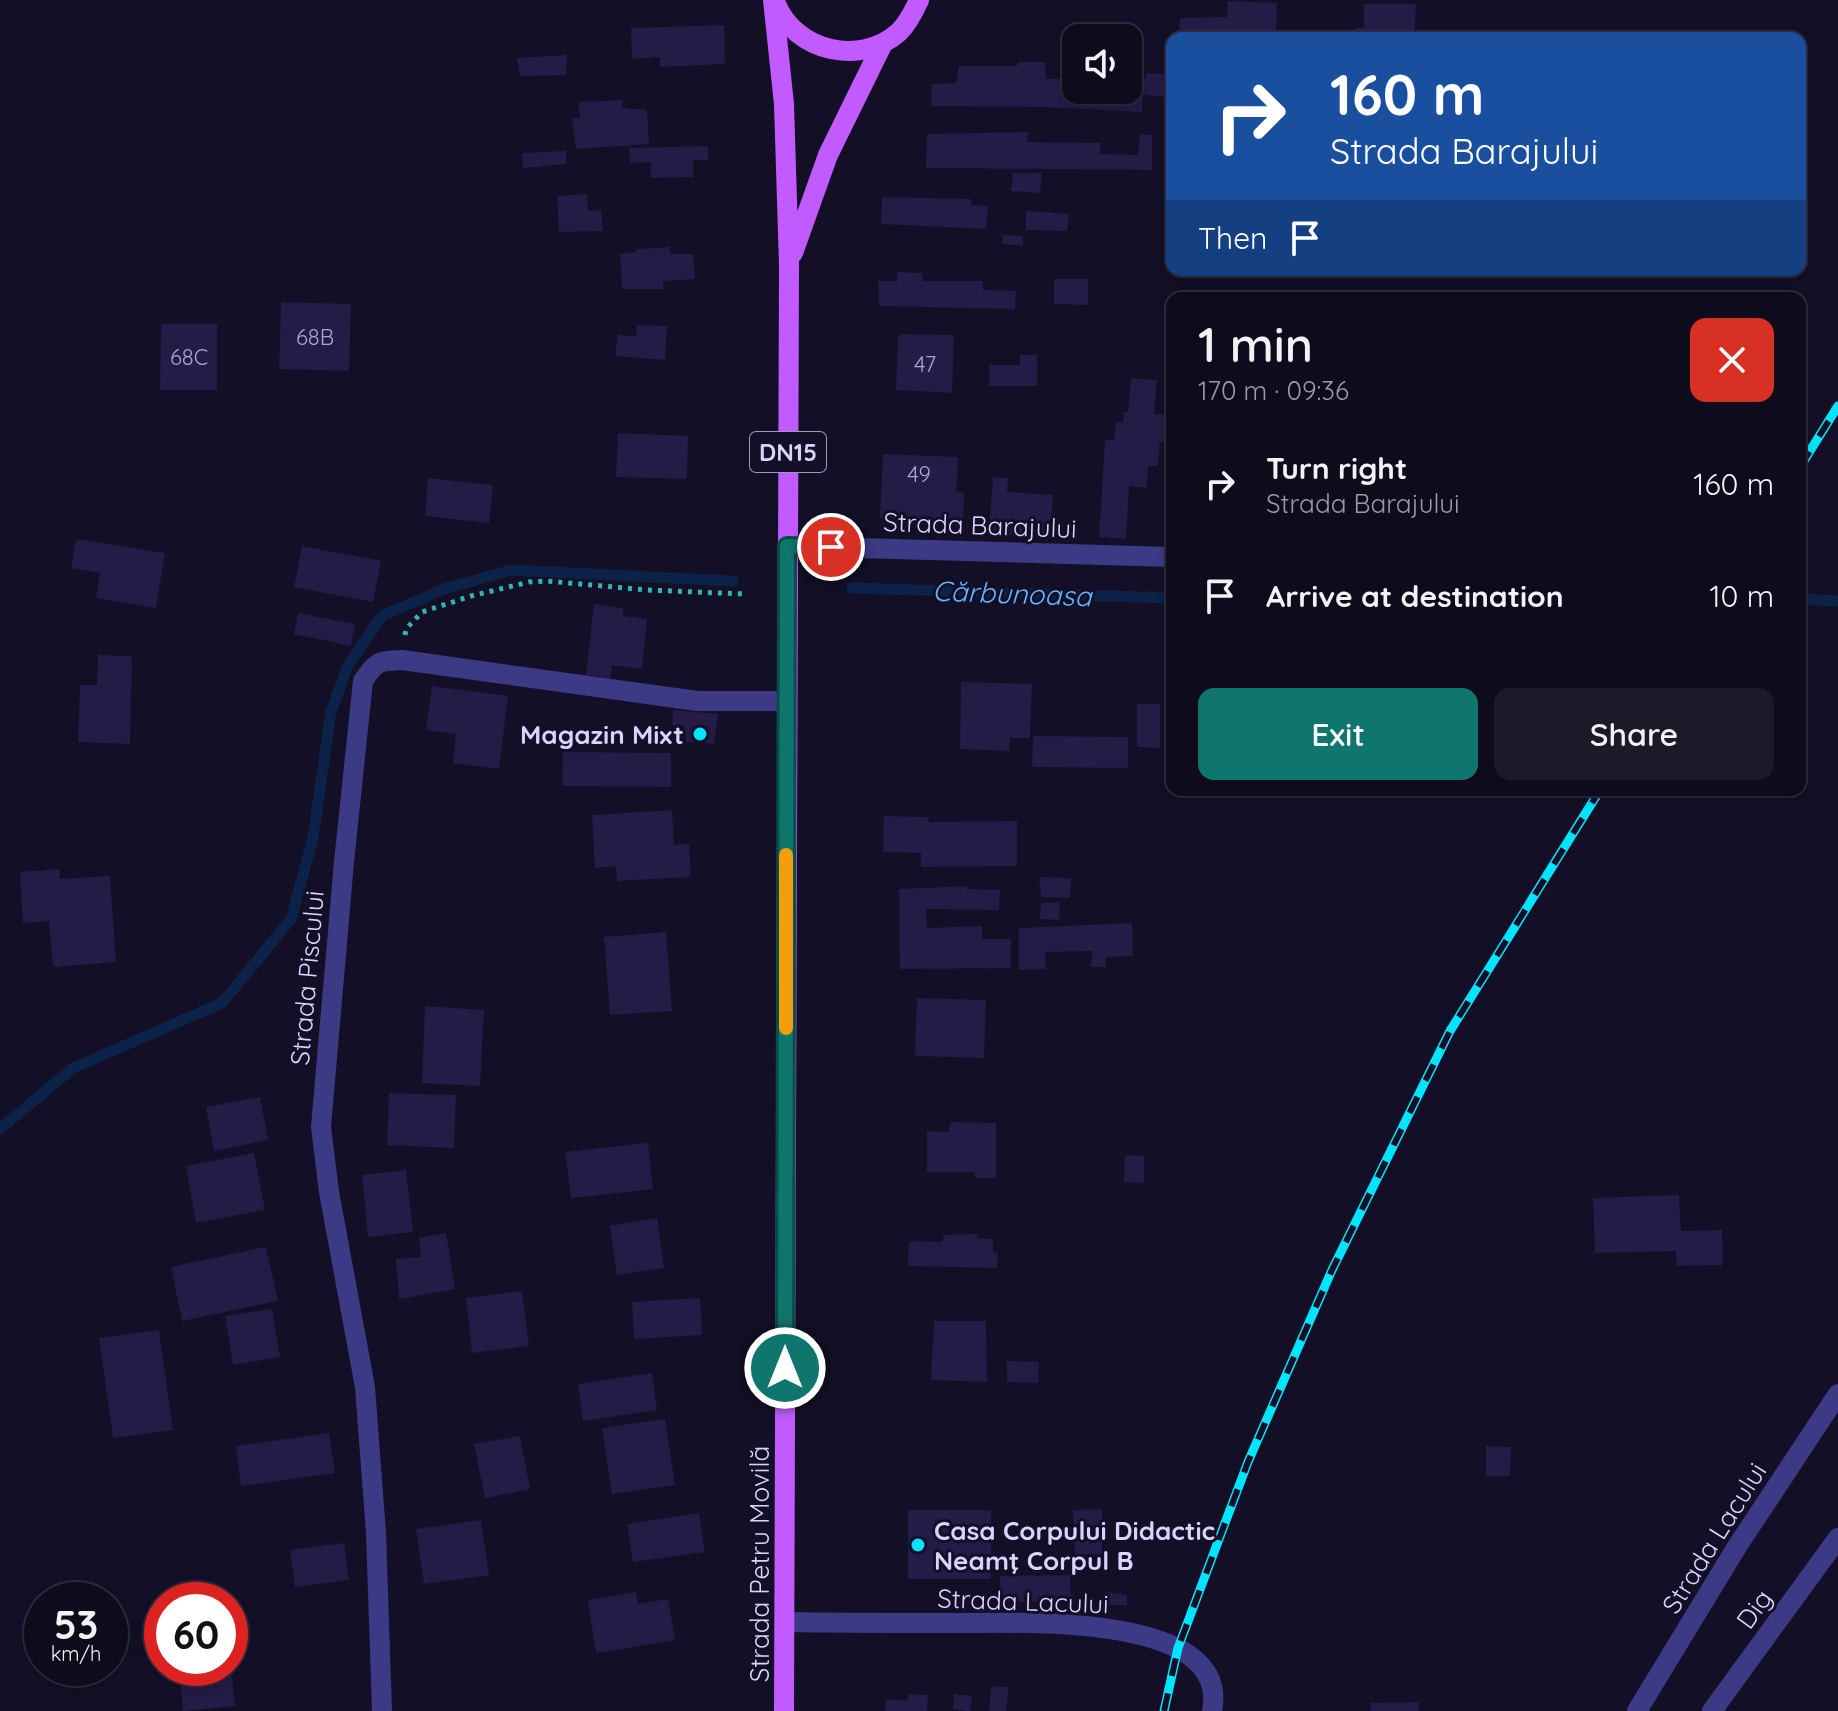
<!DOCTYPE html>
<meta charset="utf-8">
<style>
:root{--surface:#0e0b1c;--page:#1c1929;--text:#f1f3f6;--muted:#9b9ba3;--line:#2e2b3b;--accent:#0f766e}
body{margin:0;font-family:Quicksand,sans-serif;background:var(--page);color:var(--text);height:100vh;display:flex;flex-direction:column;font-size:30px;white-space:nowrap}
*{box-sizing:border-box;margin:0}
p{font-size:26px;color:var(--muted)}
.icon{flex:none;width:44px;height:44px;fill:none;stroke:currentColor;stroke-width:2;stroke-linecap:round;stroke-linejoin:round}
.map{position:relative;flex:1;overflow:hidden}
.details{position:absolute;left:1166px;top:292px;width:640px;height:504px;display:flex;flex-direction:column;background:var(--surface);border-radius:16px;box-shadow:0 4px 12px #0003,0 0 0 2px var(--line)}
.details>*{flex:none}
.top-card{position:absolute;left:1166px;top:32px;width:640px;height:244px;border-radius:16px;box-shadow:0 4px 12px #0003,0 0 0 2px var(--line);background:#1a4fa0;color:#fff;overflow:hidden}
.buttons{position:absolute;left:1062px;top:24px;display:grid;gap:16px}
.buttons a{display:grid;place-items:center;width:80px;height:80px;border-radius:16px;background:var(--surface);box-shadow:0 4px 12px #0003,0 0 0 2px var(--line);font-size:40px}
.speed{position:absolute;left:24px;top:1582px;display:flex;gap:16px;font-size:40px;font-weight:700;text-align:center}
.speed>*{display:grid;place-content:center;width:104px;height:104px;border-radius:50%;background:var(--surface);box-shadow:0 4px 12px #0003,0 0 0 2px var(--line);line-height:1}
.speed small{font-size:20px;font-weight:400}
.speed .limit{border:12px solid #d22;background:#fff;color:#111}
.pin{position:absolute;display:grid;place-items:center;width:68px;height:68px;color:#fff;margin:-34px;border:4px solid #fff;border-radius:50%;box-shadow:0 2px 8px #0007}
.me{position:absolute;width:88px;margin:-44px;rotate:0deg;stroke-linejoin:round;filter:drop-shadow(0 0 6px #0008)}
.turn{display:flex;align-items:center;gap:28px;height:168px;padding:0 32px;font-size:36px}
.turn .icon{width:104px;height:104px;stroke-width:2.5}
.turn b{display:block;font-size:56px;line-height:68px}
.then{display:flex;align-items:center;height:76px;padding:0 32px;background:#0003;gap:16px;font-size:30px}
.round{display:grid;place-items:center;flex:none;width:84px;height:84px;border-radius:16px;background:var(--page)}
.summary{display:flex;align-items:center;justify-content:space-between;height:136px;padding:0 32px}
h1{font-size:48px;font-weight:600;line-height:60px}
.button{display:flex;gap:16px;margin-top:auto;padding:16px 32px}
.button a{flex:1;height:92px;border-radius:16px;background:var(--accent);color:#fff;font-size:32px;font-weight:600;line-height:92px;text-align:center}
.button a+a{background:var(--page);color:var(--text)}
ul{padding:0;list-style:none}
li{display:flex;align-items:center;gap:24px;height:112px;padding:0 32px}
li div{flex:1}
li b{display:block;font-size:30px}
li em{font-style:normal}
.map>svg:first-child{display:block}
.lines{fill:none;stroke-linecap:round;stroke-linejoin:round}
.stream{stroke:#0c2248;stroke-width:11}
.building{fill:#241b47}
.path{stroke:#2fb8b0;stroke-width:5;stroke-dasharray:4 6;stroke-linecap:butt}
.lane{stroke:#3d3a85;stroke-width:20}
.street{stroke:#3d3a85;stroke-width:20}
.primary{stroke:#c25bff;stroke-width:20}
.rail-casing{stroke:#00e5ff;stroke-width:9}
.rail{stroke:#130f26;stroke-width:6;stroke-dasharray:18;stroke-linecap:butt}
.route-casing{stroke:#0a4d48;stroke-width:20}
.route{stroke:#0f766e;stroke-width:14}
.slow{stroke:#f59e0b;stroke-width:14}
.poi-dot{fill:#00e5ff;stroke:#130f26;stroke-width:3}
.labels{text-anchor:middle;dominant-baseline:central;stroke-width:6;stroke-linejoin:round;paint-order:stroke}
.number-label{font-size:22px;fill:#aca6d1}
.shield{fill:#130f26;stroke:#9e99be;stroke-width:2}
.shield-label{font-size:24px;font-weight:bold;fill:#d9d4ff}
.street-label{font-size:26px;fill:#d9d4ff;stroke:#130f26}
.poi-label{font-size:26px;font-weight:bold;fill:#d9d4ff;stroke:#130f26;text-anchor:end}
.water-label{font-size:28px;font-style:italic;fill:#62b6ff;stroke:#130f26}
</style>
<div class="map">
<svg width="1838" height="1711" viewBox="0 0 1838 1711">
<rect width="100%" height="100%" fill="#130f26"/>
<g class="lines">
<!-- stream -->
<path class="stream" d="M852,588L1172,598
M1800,599L1838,601
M0,1129L73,1068L222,1003L291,919L313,838L331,712L348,665L382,616L444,589L511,570L733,581"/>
</g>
<!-- building -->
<path class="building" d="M1228,1L1277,3L1276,38H1179L1180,18L1227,17Z
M1364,4H1416L1414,38H1354L1355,28H1364Z
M724,25L725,64L660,67V57L632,59L631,28Z
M567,55L566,75L520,76L517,58Z
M1065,55L1076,56V90H1128V79L1144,80L1147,73L1170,75L1167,97L1143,95L1142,112L1044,107L931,106L932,84L956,83L959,66H1017L1018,62H1045V79H1064Z
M623,100L622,108L647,110L649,144L576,149L572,118H580L578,102Z
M1028,132L1027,142L1100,143V154L1138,155L1140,134L1152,135V170L926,168L927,134Z
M708,146V160H693V177L651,178V162L630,163L629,148Z
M566,151V164L523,168V153Z
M1013,173H1042L1040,193L1011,191Z
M587,194L588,211L601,210L603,231L559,232L557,196Z
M882,197L971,199L972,205L988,206L986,229L881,224Z
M1026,211L1069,214L1067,231L1026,230Z
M1003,235L1023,236V246L1002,244Z
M669,247L671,254H693L695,279L663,281L664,289H622L620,254L636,252V249Z
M897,272L923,273V281H983V290L1016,291L1015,309L879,306L878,281H897Z
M1054,279H1088V305L1054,304Z
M281,302L351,304L349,371L279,369Z
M161,324H217V390H160Z
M637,325L667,326L665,360L615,356L618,335L636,336Z
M902,334L954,335L952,393L896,390L898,337Z
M1020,355H1037V386H989V365H1020Z
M1131,378L1157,380L1154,414L1166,415L1164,442H1160L1158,466H1148L1147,488L1129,486L1126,539L1099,537L1105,440H1114L1116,422L1123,423L1124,412H1128Z
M618,433L688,436L687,479L616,477Z
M883,454L958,457L956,492L964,493L963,521L880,518Z
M993,477L1008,478L1007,492L1053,495L1050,538L989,533Z
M428,478L493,485L489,523L425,516Z
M76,539L165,553L156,608L96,598L100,573L71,568Z
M302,546L381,561L373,602L294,587Z
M594,604L623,608V616L647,619L642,669L612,665L610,678L586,675Z
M298,613L355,624L351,646L294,634Z
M98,655L132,656L130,744L78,742L80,685H97Z
M961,682L1032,684L1030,738H1010L1009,751L960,749Z
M432,686L508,696L499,769L453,763L456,734L426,730Z
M1137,704H1160V748L1137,747Z
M673,710L718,714L714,744L686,742L684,726L672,725Z
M1033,736L1128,737V768L1032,767Z
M563,752L671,753V787L562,786Z
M672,810L674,845L689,844L691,877L617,881L616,866L595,868L592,815Z
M884,816L929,817L928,822L1017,821V866L921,867V853L883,852Z
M59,869L60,879L110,876L116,962L53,967L49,921L23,923L20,872Z
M1039,877L1071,878L1070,898L1041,897Z
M968,886L967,889L1000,890L999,910L926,909L927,928L982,926V939H1011V968L900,969L899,889Z
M1060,902L1059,920L1040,919L1041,903Z
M1132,923L1133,956L1106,957V967H1091L1092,951L1045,952L1046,969L1019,970V928Z
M666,932L672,1011L610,1015L604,937Z
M917,998L986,1000L984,1058L915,1056Z
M425,1006L484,1010L480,1086L422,1083Z
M389,1093L456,1095L454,1148L387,1145Z
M260,1097L268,1140L214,1151L206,1107Z
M950,1122L996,1123V1178H975V1172H927V1131L949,1132Z
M648,1143L653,1189L571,1198L565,1152Z
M254,1153L265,1210L196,1223L186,1166Z
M1125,1155L1144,1156V1183L1124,1182Z
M406,1170L413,1232L368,1237L362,1175Z
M1679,1195L1681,1231L1722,1230L1723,1265L1677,1266L1676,1251L1595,1253L1593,1198Z
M657,1218L664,1268L617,1275L610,1226Z
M446,1233L455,1289L399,1299L396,1259L421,1257L419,1238Z
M977,1234V1238L993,1239V1252L998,1253L997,1268L908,1266L909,1241L942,1242L944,1235Z
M266,1247L278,1301L182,1321L171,1267Z
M522,1291L529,1346L472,1353L466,1298Z
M700,1298L702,1335L634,1339L632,1302Z
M272,1309L280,1357L233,1365L225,1316Z
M934,1321H986L987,1382L931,1380Z
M159,1330L173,1430L113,1438L99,1338Z
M1007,1361L1039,1362L1038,1383L1007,1382Z
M652,1373L657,1410L583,1421L578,1384Z
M665,1419L675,1485L612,1494L602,1428Z
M329,1433L335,1473L241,1486L236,1446Z
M520,1436L530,1489L485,1498L474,1444Z
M1486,1446L1511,1447L1510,1476H1486Z
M1102,1509V1554L1075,1555L1073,1510Z
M908,1510H991V1579H908Z
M699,1513L705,1552L633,1562L627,1524Z
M481,1520L489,1575L424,1584L416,1529Z
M344,1543L349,1580L295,1587L290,1550Z
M1070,1575L1071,1601L1000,1602V1576Z
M636,1592L638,1604L668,1599L675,1640L596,1653L588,1600Z
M1105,1592L1127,1595V1605H1105Z
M179,1668H231L235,1706L183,1711Z
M991,1686L1009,1687L1006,1711H989Z
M908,1694L928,1695L927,1711H885L886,1699L907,1701Z
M954,1694L972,1696L970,1711L953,1709Z
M1418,1702L1419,1711H1371V1703Z"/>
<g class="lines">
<!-- path -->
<path class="path" d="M405,635L406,629L422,612L471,596L529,582L547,581L647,590L745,594"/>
<!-- lane -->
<path class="lane" d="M1712,1711L1838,1538"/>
<!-- street -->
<path class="street" d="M787,546L1172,557
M785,1622C839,1623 894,1623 949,1623C1007,1624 1233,1609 1212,1711
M382,1711L376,1533L365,1387L329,1192L321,1127L344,862L363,681C376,661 379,661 402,660L697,701H786
M1637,1711L1738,1545L1838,1394"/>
<!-- primary -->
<path class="primary" d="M773,0L784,104L789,265L784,1711
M776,4C795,51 860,67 899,32C908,23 914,11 919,0
M793,253L828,155L883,43"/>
<!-- rail casing -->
<g class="rail-casing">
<path id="rail" d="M1800,467L1838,406
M1164,1711L1178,1648L1248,1462L1332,1270L1450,1031L1600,790"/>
</g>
<!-- rail -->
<use href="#rail" class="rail"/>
</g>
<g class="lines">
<!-- route casing -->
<g class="route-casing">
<path id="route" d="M785,1368L787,546L831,547"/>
</g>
<!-- route -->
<use href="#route" class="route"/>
<!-- slow -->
<path class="slow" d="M786,1028V855"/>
</g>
<!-- markers -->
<g class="poi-dot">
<circle cx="700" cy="734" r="8"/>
<circle cx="918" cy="1545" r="8"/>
</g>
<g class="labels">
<!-- number labels -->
<g class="number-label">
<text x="315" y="337">68B</text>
<text x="189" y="357">68C</text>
<text x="925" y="364">47</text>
<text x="919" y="474">49</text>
</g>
<!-- shield labels -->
<rect class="shield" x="750" y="432" width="76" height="40" rx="6"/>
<g class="shield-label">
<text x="788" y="452">DN15</text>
</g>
<!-- street labels -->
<g class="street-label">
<text transform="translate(980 525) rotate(2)">Strada Barajului</text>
<text transform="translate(307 978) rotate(-85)">Strada Piscului</text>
<text transform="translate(1714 1538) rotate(-58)">Strada Lacului</text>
<text transform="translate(759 1564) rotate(-90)">Strada Petru Movilă</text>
<text transform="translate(1023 1601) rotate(2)">Strada Lacului</text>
<text transform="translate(1754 1609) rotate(-54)">Dig</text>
</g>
<!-- poi labels -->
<g class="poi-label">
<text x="684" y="734">Magazin Mixt</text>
<text x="934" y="1530" text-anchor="start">Casa Corpului Didactic<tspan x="934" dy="30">Neamţ Corpul B</tspan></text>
</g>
<!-- water labels -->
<g class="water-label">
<text transform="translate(1012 593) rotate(2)">Cărbunoasa</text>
</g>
</g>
</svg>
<div class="buttons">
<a><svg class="icon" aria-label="sound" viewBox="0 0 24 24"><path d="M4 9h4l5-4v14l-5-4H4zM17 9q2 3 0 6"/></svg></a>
</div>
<div class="speed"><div>53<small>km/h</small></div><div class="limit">60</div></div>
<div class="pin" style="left:831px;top:547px;background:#d93025"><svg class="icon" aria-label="arrive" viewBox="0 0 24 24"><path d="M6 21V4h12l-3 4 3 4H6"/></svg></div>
<svg class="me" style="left:785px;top:1368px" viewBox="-20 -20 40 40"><circle r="17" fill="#0f766e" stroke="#fff" stroke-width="3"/><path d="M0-11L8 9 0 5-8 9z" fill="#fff"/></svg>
<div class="top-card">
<div class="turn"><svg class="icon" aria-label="right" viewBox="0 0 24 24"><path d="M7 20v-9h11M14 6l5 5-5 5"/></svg><div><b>160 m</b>Strada Barajului</div></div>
<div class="then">Then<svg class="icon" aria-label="arrive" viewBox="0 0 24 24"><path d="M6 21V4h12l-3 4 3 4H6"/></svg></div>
</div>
<section class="details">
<div class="summary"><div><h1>1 min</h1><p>170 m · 09:36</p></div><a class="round" style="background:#d93025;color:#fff"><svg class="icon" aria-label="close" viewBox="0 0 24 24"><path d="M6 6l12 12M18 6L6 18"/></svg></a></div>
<ul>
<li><svg class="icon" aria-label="right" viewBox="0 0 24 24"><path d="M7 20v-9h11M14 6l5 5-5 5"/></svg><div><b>Turn right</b><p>Strada Barajului</p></div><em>160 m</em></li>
<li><svg class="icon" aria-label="arrive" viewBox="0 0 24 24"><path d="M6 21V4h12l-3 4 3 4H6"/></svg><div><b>Arrive at destination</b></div><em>10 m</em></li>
</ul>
<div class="button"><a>Exit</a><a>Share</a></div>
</section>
</div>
